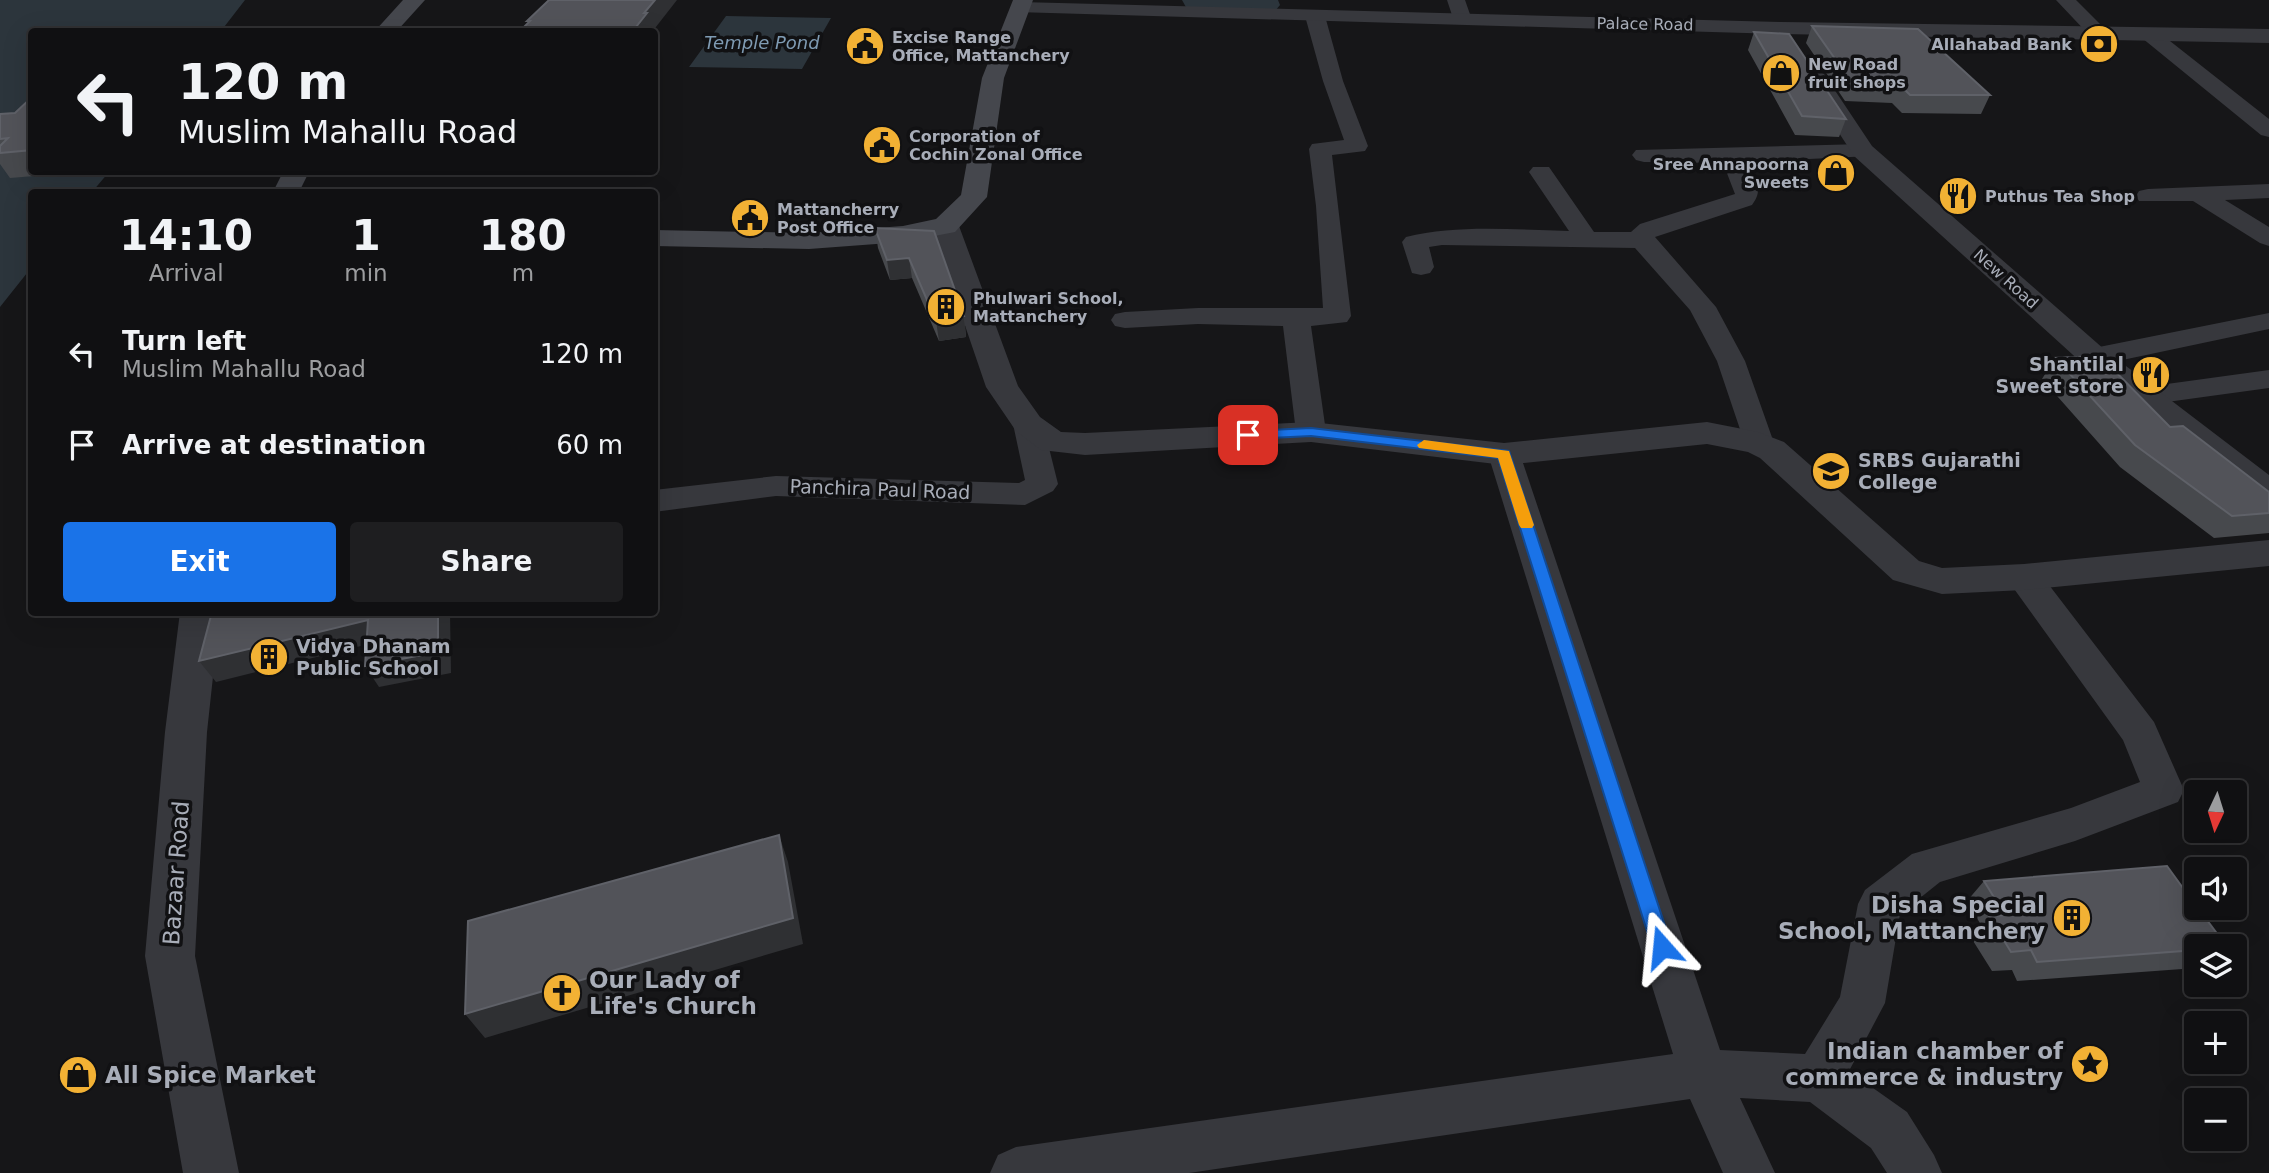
<!DOCTYPE html>
<meta charset="utf-8">
<style>
:root{--surface:#101012;--page:#1e1e20;--text:#f1f3f6;--muted:#9c9d9f;--line:#303032;--accent:#1a73e8}
body{margin:0;font-family:"DejaVu Sans",sans-serif;background:var(--page);color:var(--text);height:100vh;display:flex;flex-direction:column;font-size:26px;white-space:nowrap}
*{box-sizing:border-box;margin:0}
p{font-size:23px;color:var(--muted)}
.icon{flex:none;width:38px;height:38px;fill:none;stroke:currentColor;stroke-width:2;stroke-linecap:round;stroke-linejoin:round}
.map{position:relative;flex:1;overflow:hidden}
.details{position:absolute;left:28px;top:189px;width:630px;height:427px;display:flex;flex-direction:column;background:var(--surface);border-radius:7px;box-shadow:0 7px 28px #0002,0 0 0 2px var(--line)}
.details>*{flex:none}
.hud{position:absolute;left:28px;top:28px;width:630px;height:147px;border-radius:7px;box-shadow:0 7px 28px #0002,0 0 0 2px var(--line);background:#101012;color:var(--text);overflow:hidden}
.needle{width:46px;rotate:184deg}
.fabs{position:absolute;left:2184px;top:780px;display:grid;gap:14px}
.fabs a{display:grid;place-items:center;width:63px;height:63px;border-radius:7px;background:var(--surface);box-shadow:0 7px 28px #0002,0 0 0 2px var(--line);font-size:35px}
.pin{position:absolute;display:grid;place-items:center;width:60px;height:60px;color:#fff;margin:-30px;border-radius:14px;box-shadow:0 4px 10px #0006}
.me{position:absolute;width:77px;margin:-38px;rotate:342deg;stroke-linejoin:round;filter:drop-shadow(0 0 5px #0008)}
.turn{display:flex;align-items:center;gap:24px;height:147px;padding:0 35px;font-size:32px}
.turn .icon{width:91px;height:91px;stroke-width:2.5}
.turn b{display:block;font-size:49px;line-height:60px}
.eta{display:flex;justify-content:space-evenly;align-items:center;height:119px;text-align:center}
.eta b{font-size:42px;font-weight:700;line-height:49px}
.button{display:flex;gap:14px;margin-top:auto;padding:14px 35px}
.button a{flex:1;height:80px;border-radius:7px;background:var(--accent);color:#fff;font-size:28px;font-weight:700;line-height:80px;text-align:center}
.button a+a{background:var(--page);color:var(--text)}
ul{padding:0;list-style:none}
li{display:flex;align-items:center;gap:21px;height:91px;padding:0 35px}
li div{flex:1}
li b{display:block;font-size:26px}
li em{font-style:normal}
.map>svg:first-child{display:block}
.water{fill:#2c353c}
.lines{fill:none;stroke-linecap:round;stroke-linejoin:round}
.minor{fill:#37383d;fill-rule:evenodd}
.tertiary{fill:#37383d;fill-rule:evenodd}
.secondary{fill:#45474d;fill-rule:evenodd}
.wall{fill:#47494d}
.shaded-wall{fill:#2f3033}
.building{fill:#525359;stroke:#5f6168;stroke-width:2}
.route{fill:#1a73e8;stroke:#114b97;stroke-width:2}
.slow{fill:#f59e0b}
.labels{text-anchor:middle;dominant-baseline:central;stroke-width:7;stroke-linejoin:round;paint-order:stroke}
.far-street-label{font-size:16px;fill:#a8adb8;stroke:#111113}
.far-poi-label{font-size:16px;font-weight:bold;fill:#a8adb8;stroke:#111113;text-anchor:start}
.far-water-label{font-size:18px;font-style:italic;fill:#7f9bb3;stroke:#111113}
.poi-label{font-size:19px;font-weight:bold;fill:#a8adb8;stroke:#111113;text-anchor:start}
.street-label{font-size:19px;fill:#a8adb8;stroke:#111113}
.near-street-label{font-size:23px;fill:#a8adb8;stroke:#111113}
.near-poi-label{font-size:23px;font-weight:bold;fill:#a8adb8;stroke:#111113;text-anchor:end}
</style>
<div class="map">
<svg width="2269" height="1173" viewBox="0 0 2269 1173">
<rect width="100%" height="100%" fill="#161618"/>
<!-- water -->
<path class="water" d="M0,0H245L221,31L32,32V172H109L92,192H32L31,268L0,307Z
M1182,0H1278L1280,5L1275,11L1187,9Z
M726,16L831,18L802,69L689,67Z"/>
<g class="lines">
<!-- minor -->
<path class="minor" d="M1447,0H1465L1472,20L1469,24H1455Z
M2056,0H2076L2105,29L2108,33L2105,37H2091Z
M1315,10L1325,16L1343,81L1368,146L1365,151L1332,155L1351,316L1347,322L1311,326L1326,432L1322,439L1311,442L1300,439L1296,432L1283,326L1198,324L1125,328L1115,326L1111,320L1115,314L1125,312L1198,308H1323L1316,206L1309,149L1312,144L1344,140L1323,81L1305,16Z
M2149,28L2156,30L2269,119V137L2261,135L2142,38L2139,34Z
M1863,144L1871,146L1874,151L1871,156L1746,162C1754,179 1765,188 1752,205L1655,237L1716,307L1745,361L1774,443L1769,450L1758,453L1747,450L1717,361L1690,310L1635,248L1442,245L1429,247L1434,267L1430,273L1421,275L1412,273L1402,242L1406,237C1458,224 1515,230 1569,231L1529,172L1533,167H1549L1594,232H1631L1640,224L1735,194L1723,163L1644,162L1636,160L1632,155L1636,150Z
M2269,184V198L2225,200L2269,227V246L2260,243L2193,201H2139L2136,196L2139,191L2148,189Z
M2269,313V329L2094,366L2084,363L2080,357L2084,351L2094,348Z
M2269,370V388L2145,405L2134,402L2130,396L2134,390L2145,387Z
M1028,415L1039,417L1043,424L1058,484L1053,491L1025,505L776,496L654,512V490L776,476L1019,483L1025,480L1013,424L1017,417Z
M1504,444L1515,447L1520,454L1720,1050L1805,1054L1840,997L1858,904L1865,890L1912,854L2071,808L2140,782L2123,740L2012,586L2007,577L2012,568L2024,565L2036,568L2154,722L2184,790L2178,802L2075,841L1940,882L1900,914L1885,1003L1849,1071L1907,1112L1934,1155L1942,1173H1887L1871,1148L1810,1102L1740,1098L1775,1173H1723L1690,1099L1189,1173H990L998,1155L1016,1147L1673,1054L1488,454L1493,447Z"/>
<!-- tertiary -->
<path class="tertiary" d="M1020,2L1782,22L2269,29V43L1782,34L1013,12L1010,8L1013,4Z
M1816,72L1824,74L1872,146L2105,350L2269,475V505L2256,501L2083,364L1854,156L1804,79L1808,74Z
M945,218L955,220L959,226L1018,386L1040,417L1061,432L1085,433L1311,422L1504,443L1707,422L1758,432L1784,442L1919,561L1942,568L2024,564L2269,540V566L2024,590L1942,594L1893,580L1760,458L1748,452L1707,444L1504,465L1311,442L1085,455L1041,450L1016,431L986,387L931,226L935,220Z
M180,612H220L207,732L195,956L239,1173H183L145,956L165,732Z"/>
<!-- secondary -->
<path class="secondary" d="M403,0H425L396,32H374Z
M1013,0H1033L1004,78L987,197L955,232L903,242L809,249L654,246V230L809,233L903,226L936,219L961,195L982,78Z
M283,172H309L299,192H273Z"/>
</g>
<!-- wall -->
<path class="wall" d="M1812,26L1990,95L1981,114L1902,113L1892,103L1845,101L1806,43Z
M1754,32L1846,119L1839,137L1795,135L1748,50Z
M32,97V172H84H83L10,178L0,164V114L15,113Z
M875,228L934,231L964,316L966,337L939,341L912,278L890,280L878,248Z
M2055,358L2170,427L2269,492V533L2214,538L2120,467L2042,379Z
M1984,881L2196,947V968L2017,981L2012,970L1992,971L1970,936L1981,925L1967,901Z"/>
<!-- shaded-wall -->
<path class="shaded-wall" d="M655,0H677L652,32H632L644,13Z
M909,258L912,278L890,280L887,260Z
M964,316L966,337L939,341L936,321Z
M438,612H450L451,673L379,687L365,666Z
M368,620L381,641L216,682L199,661Z
M779,835L788,862L803,944L485,1038L465,1014Z"/>
<!-- building -->
<path class="building" d="M549,0H655L644,13H647L632,32H519L530,21H527Z
M1812,26L1918,29L1990,95H1910L1899,84L1852,83Z
M1754,32L1789,34L1846,119L1802,116Z
M32,97V150L0,153V146L8,138L0,139V114L15,113Z
M875,228L934,231L964,316L936,321L909,258L887,260Z
M2100,356L2170,427L2183,426L2269,492V513L2232,516L2135,445L2055,358Z
M212,612H438V652L365,666L368,620L199,661Z
M779,835L793,918L465,1014L468,921Z
M2167,866L2196,906V908H2198L2227,947H2196V950L2037,962L2031,950L2011,952L1989,916L2005,915L1984,881Z"/>
<!-- route -->
<path class="route" d="M1311,428L1509,451L1672,947L1669,954L1662,956L1655,954L1652,947L1498,458L1311,436L1248,439L1241,435L1248,431Z"/>
<!-- slow -->
<path class="slow" d="M1424,440L1509,451L1534,525L1532,528H1521L1519,525L1498,458L1419,448L1417,445Z"/>
<!-- icons -->
<defs>
<g id="bank-disc" transform="scale(2.0125)"><circle r="9.5" fill="#f2b134" stroke="#111113"/><path d="M-6-4H6V4H-6ZM0-2.3a2.3 2.3 0 1 0 0 4.6a2.3 2.3 0 1 0 0-4.6Z" fill="#111"/></g>
<g id="civic-disc" transform="scale(2.0125)"><circle r="9.5" fill="#f2b134" stroke="#111113"/><path d="M-.6-6.5H3V-4.5H.6V-3L4-1V1h2V6H-6V1h2V-1L-.6-3ZM-1.2 2.5V6h2.4V2.5Z" fill="#111"/></g>
<g id="shop-disc" transform="scale(2.0125)"><circle r="9.5" fill="#f2b134" stroke="#111113"/><path d="M-5-2.5h2.3a2.7 3.5 0 0 1 5.4 0H5L5.5 6h-11ZM-1.5-2.5h3a1.5 2.3 0 0 0-3 0Z" fill="#111"/></g>
<g id="restaurant-disc" transform="scale(2.0125)"><circle r="9.5" fill="#f2b134" stroke="#111113"/><path d="M-5-6h1v4h1v-4h1v4h1v-4h1v5L-1.5 .5V6h-2V.5L-5-1ZM5-6V6H3V1.5H1.5Q1.5-4 5-6Z" fill="#111"/></g>
<g id="building-disc" transform="scale(2.0125)"><circle r="9.5" fill="#f2b134" stroke="#111113"/><path d="M-4-6H4V6H1V3H-1V6H-4ZM-2.5-4.3h1.7v1.8h-1.7ZM.8-4.3h1.7v1.8H.8ZM-2.5-1h1.7V.8h-1.7ZM.8-1h1.7V.8H.8Z" fill="#111"/></g>
<g id="university-disc" transform="scale(2.0125)"><circle r="9.5" fill="#f2b134" stroke="#111113"/><path d="M0-5L7-2L0 1L-7-2ZM-4 1L0 2.5L4 1V4Q0 6-4 4Z" fill="#111"/></g>
<g id="church-disc" transform="scale(2.0125)"><circle r="9.5" fill="#f2b134" stroke="#111113"/><path d="M-1.2-6h2.4v3.5h3.3v2.4h-3.3V6h-2.4V-.1h-3.3v-2.4h3.3Z" fill="#111"/></g>
<g id="sight-disc" transform="scale(2.0125)"><circle r="9.5" fill="#f2b134" stroke="#111113"/><path d="M0-6L1.8-2.2L6-1.7L2.9 1.2L3.7 5.4L0 3.3L-3.7 5.4L-2.9 1.2L-6-1.7L-1.8-2.2Z" fill="#111"/></g>
</defs>
<g fill-rule="evenodd">
<use href="#bank-disc" x="2099" y="44"/>
<use href="#civic-disc" x="865" y="46"/>
<use href="#shop-disc" x="1781" y="73"/>
<use href="#civic-disc" x="882" y="145"/>
<use href="#shop-disc" x="1836" y="173"/>
<use href="#restaurant-disc" x="1958" y="196"/>
<use href="#civic-disc" x="750" y="218"/>
<use href="#building-disc" x="946" y="307"/>
<use href="#restaurant-disc" x="2151" y="375"/>
<use href="#university-disc" x="1831" y="471"/>
<use href="#building-disc" x="269" y="657"/>
<use href="#building-disc" x="2072" y="918"/>
<use href="#church-disc" x="562" y="993"/>
<use href="#sight-disc" x="2090" y="1064"/>
<use href="#shop-disc" x="78" y="1075"/>
</g>
<g class="labels">
<!-- far-street labels -->
<g class="far-street-label">
<text transform="translate(1645 24) rotate(1)">Palace Road</text>
<text transform="translate(2006 279) rotate(42)">New Road</text>
</g>
<!-- far-poi labels -->
<g class="far-poi-label">
<text x="892" y="37">Excise Range<tspan x="892" dy="18">Office, Mattanchery</tspan></text>
<text x="2072" y="44" text-anchor="end">Allahabad Bank</text>
<text x="1808" y="64">New Road<tspan x="1808" dy="18">fruit shops</tspan></text>
<text x="909" y="136">Corporation of<tspan x="909" dy="18">Cochin Zonal Office</tspan></text>
<text x="1809" y="164" text-anchor="end">Sree Annapoorna<tspan x="1809" dy="18">Sweets</tspan></text>
<text x="1985" y="196">Puthus Tea Shop</text>
<text x="777" y="209">Mattancherry<tspan x="777" dy="18">Post Office</tspan></text>
<text x="973" y="298">Phulwari School,<tspan x="973" dy="18">Mattanchery</tspan></text>
</g>
<!-- far-water labels -->
<g class="far-water-label">
<text x="762" y="42">Temple Pond</text>
</g>
<!-- poi labels -->
<g class="poi-label">
<text x="2124" y="364" text-anchor="end">Shantilal<tspan x="2124" dy="22">Sweet store</tspan></text>
<text x="1858" y="460">SRBS Gujarathi<tspan x="1858" dy="22">College</tspan></text>
<text x="296" y="646">Vidya Dhanam<tspan x="296" dy="22">Public School</tspan></text>
</g>
<!-- street labels -->
<g class="street-label">
<text transform="translate(880 489) rotate(2)">Panchira Paul Road</text>
</g>
<!-- near-street labels -->
<g class="near-street-label">
<text transform="translate(176 873) rotate(-86)">Bazaar Road</text>
</g>
<!-- near-poi labels -->
<g class="near-poi-label">
<text x="2045" y="905">Disha Special<tspan x="2045" dy="26">School, Mattanchery</tspan></text>
<text x="589" y="980" text-anchor="start">Our Lady of<tspan x="589" dy="26">Life's Church</tspan></text>
<text x="2063" y="1051">Indian chamber of<tspan x="2063" dy="26">commerce &amp; industry</tspan></text>
<text x="105" y="1075" text-anchor="start">All Spice Market</text>
</g>
</g>
</svg>
<div class="fabs">
<a><svg class="needle" viewBox="-14 -14 28 28"><path d="M0-13l5 13h-10z" fill="#e53935"/><path d="M0 13l5-13h-10z" fill="#9c9d9f"/></svg></a>
<a><svg class="icon" aria-label="sound" viewBox="0 0 24 24"><path d="M4 9h4l5-4v14l-5-4H4zM17 9q2 3 0 6"/></svg></a>
<a><svg class="icon" aria-label="layers" viewBox="0 0 24 24"><path d="M12 4l9 5-9 5-9-5zM3 14l9 5 9-5"/></svg></a>
<a>+</a>
<a>−</a>
</div>
<div class="pin" style="left:1248px;top:435px;background:#d93025"><svg class="icon" aria-label="arrive" viewBox="0 0 24 24"><path d="M6 21V4h12l-3 4 3 4H6"/></svg></div>
<svg class="me" style="left:1662px;top:947px" viewBox="-20 -20 40 40"><path d="M0-17L14 15 0 8-14 15z" fill="#1a73e8" stroke="#fff" stroke-width="4"/></svg>
<div class="hud">
<div class="turn"><svg class="icon" aria-label="left" viewBox="0 0 24 24"><path d="M17 20v-9H6M10 6l-5 5 5 5"/></svg><div><b>120 m</b>Muslim Mahallu Road</div></div>
</div>
<section class="details">
<div class="eta">
<div><b>14:10</b><p>Arrival</p></div>
<div><b>1</b><p>min</p></div>
<div><b>180</b><p>m</p></div>
</div>
<ul>
<li><svg class="icon" aria-label="left" viewBox="0 0 24 24"><path d="M17 20v-9H6M10 6l-5 5 5 5"/></svg><div><b>Turn left</b><p>Muslim Mahallu Road</p></div><em>120 m</em></li>
<li><svg class="icon" aria-label="arrive" viewBox="0 0 24 24"><path d="M6 21V4h12l-3 4 3 4H6"/></svg><div><b>Arrive at destination</b></div><em>60 m</em></li>
</ul>
<div class="button"><a>Exit</a><a>Share</a></div>
</section>
</div>
